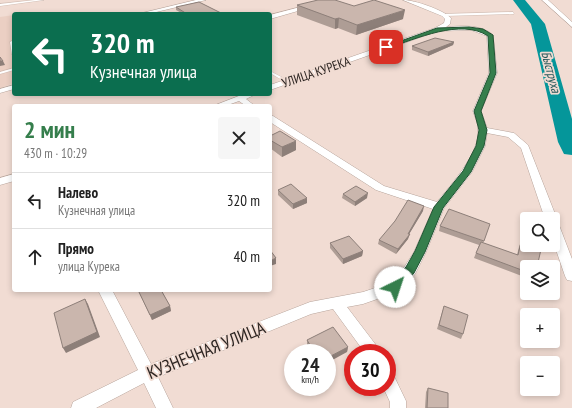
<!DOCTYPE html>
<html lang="ru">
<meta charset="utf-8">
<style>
:root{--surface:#fff;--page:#f6f6f6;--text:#222;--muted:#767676;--line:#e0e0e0;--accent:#357e4c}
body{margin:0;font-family:"PT Sans Narrow",sans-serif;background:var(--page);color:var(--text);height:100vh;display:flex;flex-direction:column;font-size:15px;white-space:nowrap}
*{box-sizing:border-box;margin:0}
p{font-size:13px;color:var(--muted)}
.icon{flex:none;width:22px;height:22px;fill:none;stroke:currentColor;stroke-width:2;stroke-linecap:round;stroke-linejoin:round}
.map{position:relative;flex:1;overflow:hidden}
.sheet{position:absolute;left:12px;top:104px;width:260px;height:188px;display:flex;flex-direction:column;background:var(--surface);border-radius:4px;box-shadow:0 2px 6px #0003}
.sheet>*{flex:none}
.banner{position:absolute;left:12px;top:12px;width:260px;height:84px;border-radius:4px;box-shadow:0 2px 6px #0003;background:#0b6e4f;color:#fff;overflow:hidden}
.controls{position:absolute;left:520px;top:212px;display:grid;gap:8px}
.controls a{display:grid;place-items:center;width:40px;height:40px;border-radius:4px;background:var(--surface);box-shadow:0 2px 6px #0003;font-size:20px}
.speed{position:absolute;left:284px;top:344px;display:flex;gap:8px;font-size:20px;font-weight:700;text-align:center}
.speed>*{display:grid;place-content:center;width:52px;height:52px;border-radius:50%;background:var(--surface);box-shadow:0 2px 6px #0003;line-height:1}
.speed small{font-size:10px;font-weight:400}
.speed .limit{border:6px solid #d22;background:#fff;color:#111}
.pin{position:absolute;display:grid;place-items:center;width:34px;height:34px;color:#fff;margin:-17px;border-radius:8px;box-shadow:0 2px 6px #0006}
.me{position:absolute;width:44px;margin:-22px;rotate:41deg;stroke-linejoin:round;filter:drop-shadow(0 0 3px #0008)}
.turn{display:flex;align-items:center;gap:14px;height:84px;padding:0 12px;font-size:18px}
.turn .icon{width:52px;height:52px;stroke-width:2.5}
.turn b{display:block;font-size:28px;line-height:34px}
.round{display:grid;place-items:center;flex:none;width:42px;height:42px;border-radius:4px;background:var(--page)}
.head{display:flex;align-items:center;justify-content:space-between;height:68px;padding:0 12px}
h1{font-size:24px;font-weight:600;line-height:30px;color:var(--accent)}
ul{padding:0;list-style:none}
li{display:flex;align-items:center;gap:12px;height:56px;padding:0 12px;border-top:1px solid var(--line)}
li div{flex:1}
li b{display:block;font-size:15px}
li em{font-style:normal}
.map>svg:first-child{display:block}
.built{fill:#ebcfc3}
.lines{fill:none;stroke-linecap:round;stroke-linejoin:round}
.river{fill:#05969a;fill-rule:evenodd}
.service-casing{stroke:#b7a49b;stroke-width:0.5}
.minor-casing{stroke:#b7a49b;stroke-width:1}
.service{fill:#fff;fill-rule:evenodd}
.minor{fill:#fff;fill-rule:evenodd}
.wall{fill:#ae9d95}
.shaded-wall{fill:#8d7f79}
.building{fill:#cab6ad;stroke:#8d7f79}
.route{fill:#357e4c;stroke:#225231}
.labels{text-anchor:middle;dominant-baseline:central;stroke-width:3.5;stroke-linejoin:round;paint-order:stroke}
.far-street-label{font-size:13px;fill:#2e2623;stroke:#f1dcd3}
.far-water-label{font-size:13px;font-style:italic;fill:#255759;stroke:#f1dcd3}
.near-street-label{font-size:18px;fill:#2e2623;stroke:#f1dcd3}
</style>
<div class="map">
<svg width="572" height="408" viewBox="0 0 572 408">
<rect width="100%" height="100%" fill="#f1dcd3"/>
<!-- built -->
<path class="built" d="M14,15V83L0,88V17Z"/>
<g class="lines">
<!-- river -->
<path class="river" d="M513,0H525L545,24L572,119V155L564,154L558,142L531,24Z"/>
<!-- service casing -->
<g class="service-casing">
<path id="service" d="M35,0H44L0,6V4Z
M513,12L514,14L444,16L443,15L444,14Z
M12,41L14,42V56L12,55L10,42Z
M14,68V70L0,74V72Z
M270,71L289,81L290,82L287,83L270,73Z"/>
</g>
<!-- minor casing -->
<g class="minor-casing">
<path id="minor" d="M196,0H206L148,14H138Z
M327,0H336L270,19V15Z
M403,0C415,0 443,10 451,18L450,24L446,27C461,26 481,24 493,35L497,73L481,111L487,128L514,133L528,145L557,219L555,222L559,225L572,259V281L567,280L565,276L553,241V219H545L521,148L508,137L487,133L485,146L472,172L444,208L426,252L415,274L400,291L363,304L347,307L382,353H365L333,309L311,314L158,377L173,408H156L144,383L96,408H71L73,402L138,370L98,290H112L151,364L310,302L363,292L390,283L405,266L414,252L433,209L376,190L270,122V115L273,116L384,186L437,202C450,186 481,152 478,129C478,123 475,117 473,111L489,73L487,36L471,30L438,31L270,90V85L435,28L444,23L445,19L442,16Z
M542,0H548L572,22V27Z
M14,85V89L0,93V89Z
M244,94H256L246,99L255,106H246L239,101L225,106H213Z
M14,174V181L0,185V178Z
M387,371L393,374L406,401V408H390V402L383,387H387Z"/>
</g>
<!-- service -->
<use href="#service" class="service"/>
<!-- minor -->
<use href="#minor" class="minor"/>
</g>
<!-- wall -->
<path class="wall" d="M297,5L403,19L356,35L338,28L335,29L297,15Z
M176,7L223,14H183L176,10Z
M454,42L453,45L428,56L412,50V46Z
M270,136L296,150L282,157L270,148Z
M278,190L307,203L293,209L278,195Z
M343,194L367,198L355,206L342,198Z
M423,211L409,234L408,239L396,254L378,244L379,240Z
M440,226L484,241L483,243L517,255L519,247L521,242L527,267V278L474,258L479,245L439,231Z
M330,243L363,251L362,256L343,264L330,248Z
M138,290H161L170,306L171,311L152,320Z
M444,306L463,334L461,339L437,329Z
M307,340L348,347L347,352L312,353L307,345Z
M428,388L448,408H425L426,392Z"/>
<!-- shaded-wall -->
<path class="shaded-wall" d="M405,10L403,19L356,35L357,25Z
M339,18L338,28L335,29V19Z
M454,42L453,45L428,56V52Z
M0,61H3L5,65L0,66Z
M296,141V150L282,157V147Z
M368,193L367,198L355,206V202Z
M307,198V203L293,209V204Z
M424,206L423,211L408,236L410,234L408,239L396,254L398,249L408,234Z
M363,251L362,256L343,264V259Z
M276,258V264L270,266V261Z
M85,299L88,304L100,337L66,353L63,348Z
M170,306L171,311L152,320L150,315Z
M348,347L347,352L327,363V358Z"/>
<!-- building -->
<path class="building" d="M318,0H335L354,6L374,0L405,10L357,25L339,18L335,19L297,5Z
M199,2L223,14H187L176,7Z
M435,38L454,42L428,52L412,46Z
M0,57L3,61H0Z
M280,131L296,141L282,147L270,140V136Z
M291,184L307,198L293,204L278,190Z
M356,186L368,193L355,202L343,194Z
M408,200L424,206L408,234H410L398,249L379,240L395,221Z
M449,209L490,224L484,241L440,226Z
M349,236L363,251L343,259L330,243Z
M481,242L518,255L521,242L527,244V245H542L537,267H527V272L476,253Z
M270,250L276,258L270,261Z
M138,290H161L170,306L150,315Z
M85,299L97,332L63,348L54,313Z
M444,306L468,315L463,334L439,325Z
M333,327L348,347L327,358V353H315L307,340Z
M428,388L448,393V408H427Z"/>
<!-- route -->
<path class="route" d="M469,27L483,29L493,35L496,73L481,111L487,130L484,146L471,172L443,208L425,252L414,273L399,290L395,292L391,290L389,287L391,284L406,267L415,251L434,207L463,171L476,146L479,130L474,111L490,73L488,36C461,18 416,39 388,48L384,47L437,28Z"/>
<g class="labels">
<!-- far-street labels -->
<g class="far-street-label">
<text transform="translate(316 72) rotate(-19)">УЛИЦА КУРЕКА</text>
</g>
<!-- far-water labels -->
<g class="far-water-label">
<text transform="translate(551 72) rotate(75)">Быструха</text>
</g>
<!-- near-street labels -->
<g class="near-street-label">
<text transform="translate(206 350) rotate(-22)">КУЗНЕЧНАЯ УЛИЦА</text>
</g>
</g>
</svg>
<div class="controls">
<a><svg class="icon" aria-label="search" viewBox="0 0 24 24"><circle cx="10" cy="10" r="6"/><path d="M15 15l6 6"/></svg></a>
<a><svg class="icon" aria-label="layers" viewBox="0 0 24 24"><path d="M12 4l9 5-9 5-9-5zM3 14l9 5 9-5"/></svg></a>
<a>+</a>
<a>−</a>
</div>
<div class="speed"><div>24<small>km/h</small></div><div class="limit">30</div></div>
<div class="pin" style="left:386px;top:47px;background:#d93025"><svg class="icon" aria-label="arrive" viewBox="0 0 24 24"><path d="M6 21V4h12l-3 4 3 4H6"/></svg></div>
<svg class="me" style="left:395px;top:287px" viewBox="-20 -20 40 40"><circle r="19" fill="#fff"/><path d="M0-13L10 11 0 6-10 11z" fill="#357e4c"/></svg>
<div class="banner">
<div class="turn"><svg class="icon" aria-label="left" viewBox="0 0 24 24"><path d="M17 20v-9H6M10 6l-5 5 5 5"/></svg><div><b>320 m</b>Кузнечная улица</div></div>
</div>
<section class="sheet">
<div class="head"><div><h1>2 мин</h1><p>430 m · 10:29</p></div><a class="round"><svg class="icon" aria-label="close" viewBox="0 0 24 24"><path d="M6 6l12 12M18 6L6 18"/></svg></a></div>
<ul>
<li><svg class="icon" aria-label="left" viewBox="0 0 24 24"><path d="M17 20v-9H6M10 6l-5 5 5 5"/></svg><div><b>Налево</b><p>Кузнечная улица</p></div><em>320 m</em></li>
<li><svg class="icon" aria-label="ahead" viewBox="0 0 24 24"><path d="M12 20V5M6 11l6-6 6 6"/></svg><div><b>Прямо</b><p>улица Курека</p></div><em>40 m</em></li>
</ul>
</section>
</div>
